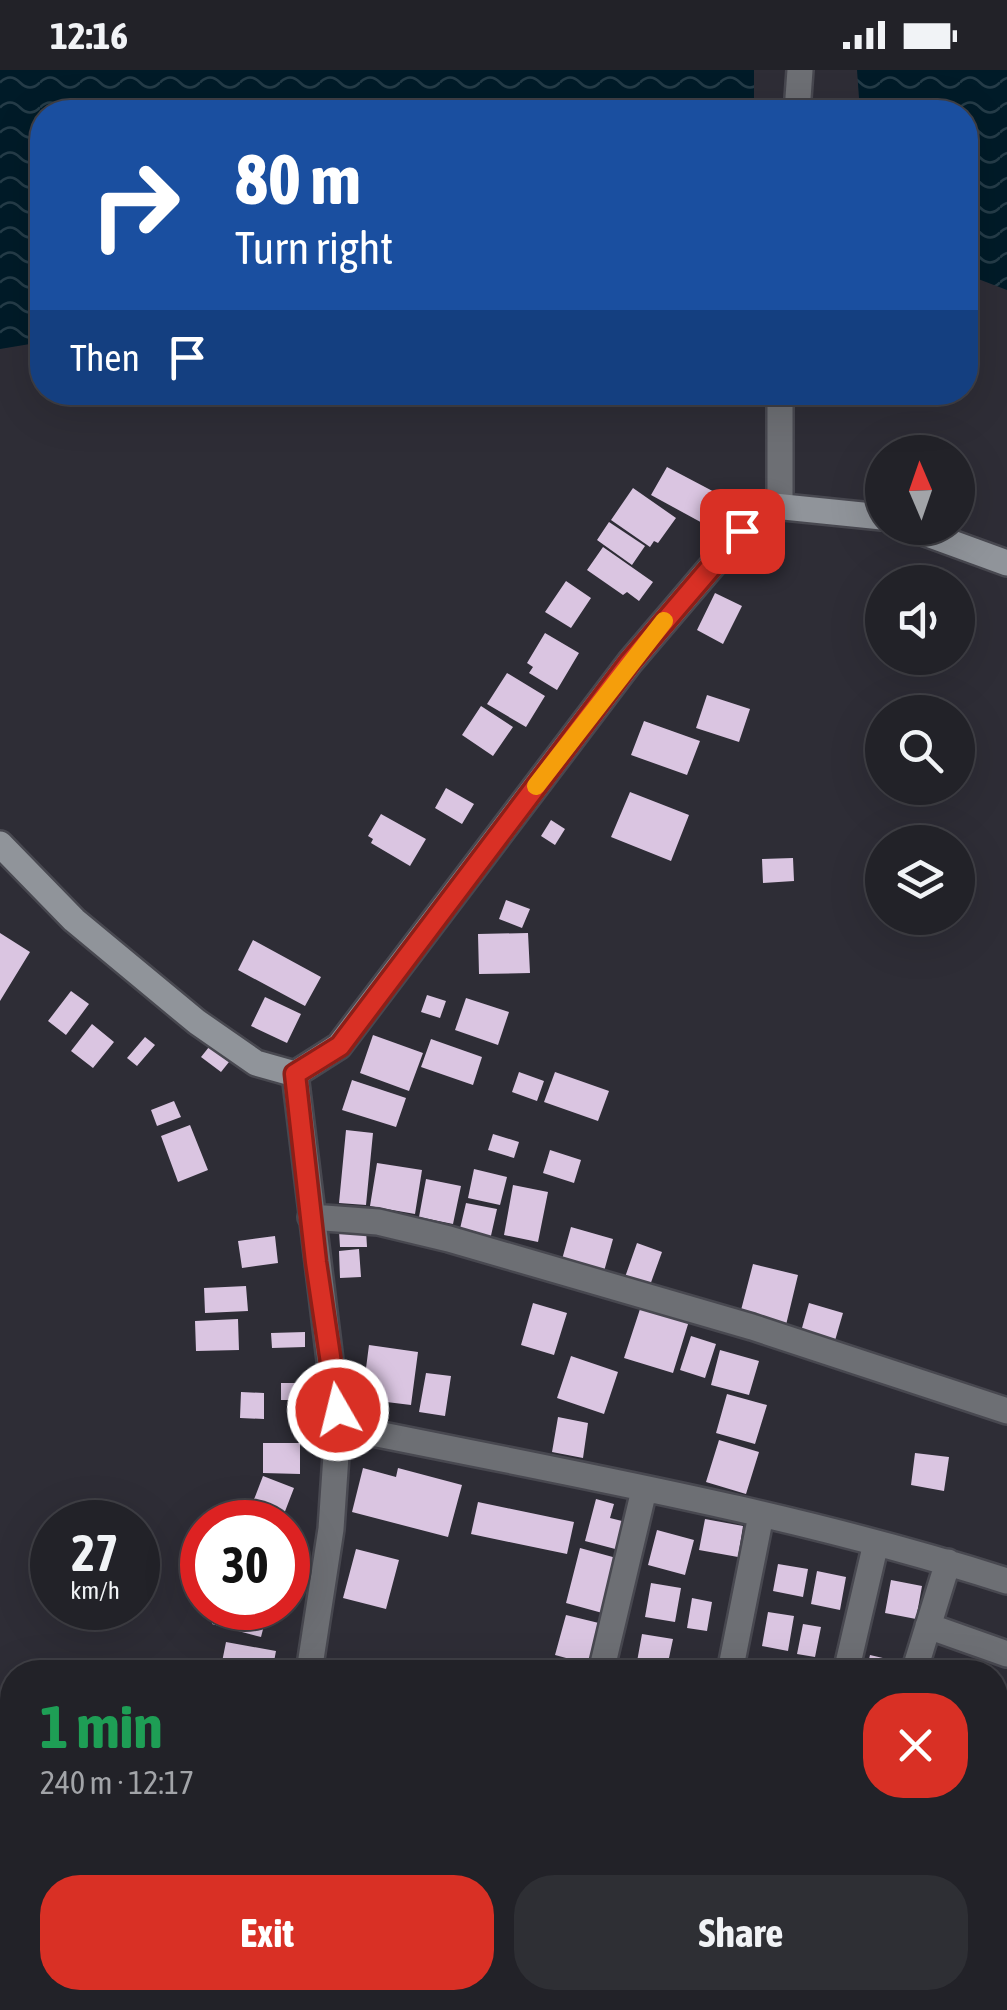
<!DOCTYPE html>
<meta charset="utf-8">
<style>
:root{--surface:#222228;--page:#2e2f34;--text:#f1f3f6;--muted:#a2a4a8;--line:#3f3f45;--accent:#d93025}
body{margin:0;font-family:"Asap Condensed",sans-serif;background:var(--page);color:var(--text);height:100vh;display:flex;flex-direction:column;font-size:38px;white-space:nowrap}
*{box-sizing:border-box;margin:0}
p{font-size:32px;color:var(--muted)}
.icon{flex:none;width:55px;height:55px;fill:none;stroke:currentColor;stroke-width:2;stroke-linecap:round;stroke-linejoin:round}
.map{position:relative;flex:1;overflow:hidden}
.details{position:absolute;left:0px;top:1590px;width:1008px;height:350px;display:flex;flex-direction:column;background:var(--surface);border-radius:40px 40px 0 0;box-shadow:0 10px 40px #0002,0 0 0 2px var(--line)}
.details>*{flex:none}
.top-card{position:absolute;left:30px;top:30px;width:948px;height:305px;border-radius:40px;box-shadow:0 10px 40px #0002,0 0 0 2px var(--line);background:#1a4fa0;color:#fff;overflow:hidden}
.needle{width:65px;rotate:358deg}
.tools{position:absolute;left:865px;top:365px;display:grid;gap:20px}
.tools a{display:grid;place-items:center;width:110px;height:110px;border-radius:50%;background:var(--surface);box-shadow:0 10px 40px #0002,0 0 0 2px var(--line);font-size:50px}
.speed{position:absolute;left:30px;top:1430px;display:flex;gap:20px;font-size:50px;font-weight:700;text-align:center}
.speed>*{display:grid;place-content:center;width:130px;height:130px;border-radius:50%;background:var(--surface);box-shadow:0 10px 40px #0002,0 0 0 2px var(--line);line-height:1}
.speed small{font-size:25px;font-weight:400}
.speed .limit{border:15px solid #d22;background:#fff;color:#111}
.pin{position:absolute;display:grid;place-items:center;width:85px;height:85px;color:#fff;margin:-42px;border-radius:20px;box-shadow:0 5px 15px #0006}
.me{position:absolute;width:110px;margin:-55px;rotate:352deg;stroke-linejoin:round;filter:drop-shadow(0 0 8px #0008)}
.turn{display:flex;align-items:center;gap:35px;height:210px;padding:0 40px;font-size:45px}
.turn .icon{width:130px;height:130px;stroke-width:2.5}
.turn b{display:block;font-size:70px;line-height:85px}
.then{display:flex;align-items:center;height:95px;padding:0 40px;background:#0003;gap:20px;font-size:38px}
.round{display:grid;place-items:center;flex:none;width:105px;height:105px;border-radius:40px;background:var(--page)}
.overview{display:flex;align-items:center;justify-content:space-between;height:170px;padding:0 40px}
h1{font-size:60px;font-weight:700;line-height:75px;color:#1e9e55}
.primary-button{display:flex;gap:20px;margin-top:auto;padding:20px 40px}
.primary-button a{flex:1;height:115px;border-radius:40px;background:var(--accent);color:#fff;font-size:40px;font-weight:700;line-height:115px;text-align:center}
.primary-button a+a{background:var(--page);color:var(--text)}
.status{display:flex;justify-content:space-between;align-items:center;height:70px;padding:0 50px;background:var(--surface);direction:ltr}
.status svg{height:28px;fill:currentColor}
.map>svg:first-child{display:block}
.water{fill:url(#water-waves)}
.building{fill:#dac5e1}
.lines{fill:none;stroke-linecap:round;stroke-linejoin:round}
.minor-casing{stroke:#484850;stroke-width:30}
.secondary-casing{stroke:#484850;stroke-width:30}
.minor{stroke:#6d6f74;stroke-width:25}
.secondary{stroke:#90949a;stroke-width:25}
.route-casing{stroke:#8d1f18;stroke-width:25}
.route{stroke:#d93025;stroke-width:18}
.slow{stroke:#f59e0b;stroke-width:18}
</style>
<div class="status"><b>12:16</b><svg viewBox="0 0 49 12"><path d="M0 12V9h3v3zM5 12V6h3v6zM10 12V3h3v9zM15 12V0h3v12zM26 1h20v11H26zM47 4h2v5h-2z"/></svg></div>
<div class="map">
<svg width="1007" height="1940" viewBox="0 0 1007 1940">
<defs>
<pattern id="water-waves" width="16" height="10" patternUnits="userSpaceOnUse" patternTransform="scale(2.5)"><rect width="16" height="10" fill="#001b28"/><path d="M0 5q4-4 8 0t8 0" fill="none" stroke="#253c48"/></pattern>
</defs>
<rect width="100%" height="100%" fill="#2e2d36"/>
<!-- water -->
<path class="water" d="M0,0H754V42H42V272L0,279Z
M857,0H1007V220L965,204V42H860Z"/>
<!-- building -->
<path class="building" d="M667,397L722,426L706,455L651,425Z
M633,418L676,448L658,473L654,471L650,477L611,450Z
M609,452L645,476L632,495L597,470Z
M603,477L653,512L639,531L627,522L623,525L587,500Z
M566,511L591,528L571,558L545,542Z
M715,523L742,536L723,574L697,560Z
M545,563L579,583L557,620L529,603L533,597L527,593Z
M507,603L545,626L526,657L487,634Z
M707,625L750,639L739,672L696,658Z
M481,636L513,657L493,686L462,665Z
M644,651L700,671L687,705L631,685Z
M446,718L474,734L462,754L435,738Z
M630,722L689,745L671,791L611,767Z
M381,744L426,769L410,796L371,773L373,769L368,766Z
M551,750L565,759L555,775L541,766Z
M793,788L794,811L763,813L762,789Z
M506,830L530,839L522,858L499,849Z
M0,863L30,882L0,931Z
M528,863L530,903L479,904L478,864Z
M253,870L321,907L305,936L238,900Z
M71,921L89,934L66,965L48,951Z
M427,925L446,931L440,948L421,942Z
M265,927L301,944L287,973L251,956Z
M466,928L509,942L498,975L455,960Z
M92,954L114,972L93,998L71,981Z
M373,965L423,983L409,1021L360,1003Z
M145,967L155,975L137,996L127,988Z
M431,969L482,987L473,1015L421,997Z
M209,977L229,992L221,1002L201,987Z
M519,1002L544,1011L537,1031L512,1022Z
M555,1002L609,1021L598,1051L544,1032Z
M352,1010L406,1028L396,1057L342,1040Z
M174,1031L181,1047L157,1056L151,1040Z
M190,1055L208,1100L178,1112L161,1066Z
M346,1060L373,1063L366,1135L339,1133Z
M493,1064L519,1072L514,1088L488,1080Z
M550,1080L581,1090L574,1113L543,1103Z
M377,1093L422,1100L415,1144L370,1136Z
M474,1099L507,1107L500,1135L468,1128Z
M426,1109L461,1116L453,1154L419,1147Z
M513,1115L548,1122L538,1172L504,1165Z
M466,1133L497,1139L490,1170L459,1163Z
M571,1157L613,1169L603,1205L561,1193Z
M366,1160L367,1177H340L339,1161Z
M275,1166L278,1193L242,1198L238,1171Z
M637,1173L662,1182L649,1218L624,1210Z
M359,1179L361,1207L340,1208L339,1181Z
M753,1194L798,1205L786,1255L740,1244Z
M246,1216L248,1241L205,1243L204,1218Z
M533,1233L567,1243L554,1285L521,1275Z
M809,1233L843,1243L834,1274L800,1265Z
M641,1236L689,1251L673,1303L624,1288Z
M238,1249L239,1280L196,1281L195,1251Z
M305,1262V1277L272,1278L271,1263Z
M691,1266L716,1274L705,1308L680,1300Z
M369,1275L418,1282L411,1335L362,1329Z
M720,1280L759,1291L749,1325L711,1315Z
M571,1286L618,1302L604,1344L557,1328Z
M426,1303L451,1306L445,1346L419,1342Z
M281,1313H315V1330H281Z
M241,1322L264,1323V1349L240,1348Z
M727,1324L767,1335L755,1374L716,1363Z
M558,1347L588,1353L583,1388L552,1382Z
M719,1370L759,1382L746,1424L706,1412Z
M263,1373H300V1404L263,1403Z
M915,1383L949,1387L944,1421L911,1415Z
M363,1398L396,1407L398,1398L462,1415L448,1467L352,1442Z
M263,1406L294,1418L284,1444L253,1432Z
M596,1429L614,1434L610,1448L626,1452L619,1480L585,1471Z
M478,1432L574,1452L567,1484L471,1464Z
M705,1449L743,1456L738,1487L699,1480Z
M657,1460L694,1470L685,1505L648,1495Z
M580,1478L620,1489L606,1544L566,1533Z
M356,1479L399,1490L386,1539L343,1528Z
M778,1494L808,1499L803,1527L773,1521Z
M817,1501L846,1507L840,1540L811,1534Z
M891,1510L922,1516L916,1549L885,1543Z
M651,1513L681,1518L675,1552L645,1547Z
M692,1528L712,1532L707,1561L687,1558Z
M216,1538L268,1540L261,1567L212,1554Z
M768,1542L794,1546L788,1581L762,1576Z
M566,1545L607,1555L596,1596L555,1585Z
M803,1554L821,1557L815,1587L797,1584Z
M642,1564L673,1569L666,1602L636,1597Z
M226,1572L276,1581L272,1602H220Z
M870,1585L900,1592L898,1602H866Z
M995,1615L1007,1620L1000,1650L995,1649Z
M995,1726L1007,1730V1795L995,1791Z
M0,1776L12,1784V1812L0,1804Z
M136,1928H154L149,1940H121L125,1929L134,1933Z
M225,1928H266L263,1939Z
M396,1928H451L450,1937L395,1931Z
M515,1928H564L571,1930L567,1940H511Z"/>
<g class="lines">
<!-- minor casing -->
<g class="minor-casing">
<path id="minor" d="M797,42L800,0
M780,436V322
M295,1004L338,1356L331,1459L309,1602
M311,1147L378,1152L449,1169L752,1257L1007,1341
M338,1356C562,1402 789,1441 1007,1511
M928,1556L1007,1584
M601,1602L644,1420
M730,1602L761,1445
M846,1602L876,1473
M914,1602L948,1492
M995,1709L1007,1713
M995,1872L1007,1838
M0,1874L12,1863
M192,1928L199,1940
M844,1928L875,1940
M592,1940L596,1928
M969,1940L974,1928"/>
</g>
<!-- secondary casing -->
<g class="secondary-casing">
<path id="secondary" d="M911,458L1007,493
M0,774L74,850L197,952L256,993L295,1004L339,976L630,592L764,435L882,447"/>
</g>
<!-- minor -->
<use href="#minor" class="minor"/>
<!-- secondary -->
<use href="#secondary" class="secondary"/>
</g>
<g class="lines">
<!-- route casing -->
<g class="route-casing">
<path id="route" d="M338,1340L316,1192L295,1004L340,976L630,592L742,461"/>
</g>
<!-- route -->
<use href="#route" class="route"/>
<!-- slow -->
<path class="slow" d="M536,716L664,551"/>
</g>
</svg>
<div class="tools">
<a><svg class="needle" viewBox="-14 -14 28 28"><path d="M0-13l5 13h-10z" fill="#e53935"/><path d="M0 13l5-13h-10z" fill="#a2a4a8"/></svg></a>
<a><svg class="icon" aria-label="sound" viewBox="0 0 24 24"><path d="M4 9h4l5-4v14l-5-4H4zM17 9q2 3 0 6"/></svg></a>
<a><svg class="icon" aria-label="search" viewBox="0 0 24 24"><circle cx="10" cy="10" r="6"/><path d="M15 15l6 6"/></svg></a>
<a><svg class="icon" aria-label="layers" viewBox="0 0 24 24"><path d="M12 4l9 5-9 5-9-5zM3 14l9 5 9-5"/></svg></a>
</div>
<div class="speed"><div>27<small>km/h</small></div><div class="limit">30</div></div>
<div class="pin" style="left:742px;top:461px;background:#d93025"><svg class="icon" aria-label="arrive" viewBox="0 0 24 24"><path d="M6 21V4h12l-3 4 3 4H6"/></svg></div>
<svg class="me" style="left:338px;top:1340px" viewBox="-20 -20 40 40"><circle r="17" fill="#d93025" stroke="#fff" stroke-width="3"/><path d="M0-11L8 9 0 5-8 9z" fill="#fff"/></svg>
<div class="top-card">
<div class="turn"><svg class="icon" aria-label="right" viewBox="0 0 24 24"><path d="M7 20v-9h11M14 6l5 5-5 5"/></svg><div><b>80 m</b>Turn right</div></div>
<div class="then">Then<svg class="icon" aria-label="arrive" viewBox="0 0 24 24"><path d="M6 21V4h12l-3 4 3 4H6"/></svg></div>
</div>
<section class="details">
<div class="overview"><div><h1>1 min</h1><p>240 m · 12:17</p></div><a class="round" style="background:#d93025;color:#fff"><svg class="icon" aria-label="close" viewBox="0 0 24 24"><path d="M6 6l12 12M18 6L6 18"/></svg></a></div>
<div class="primary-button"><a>Exit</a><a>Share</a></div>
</section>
</div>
